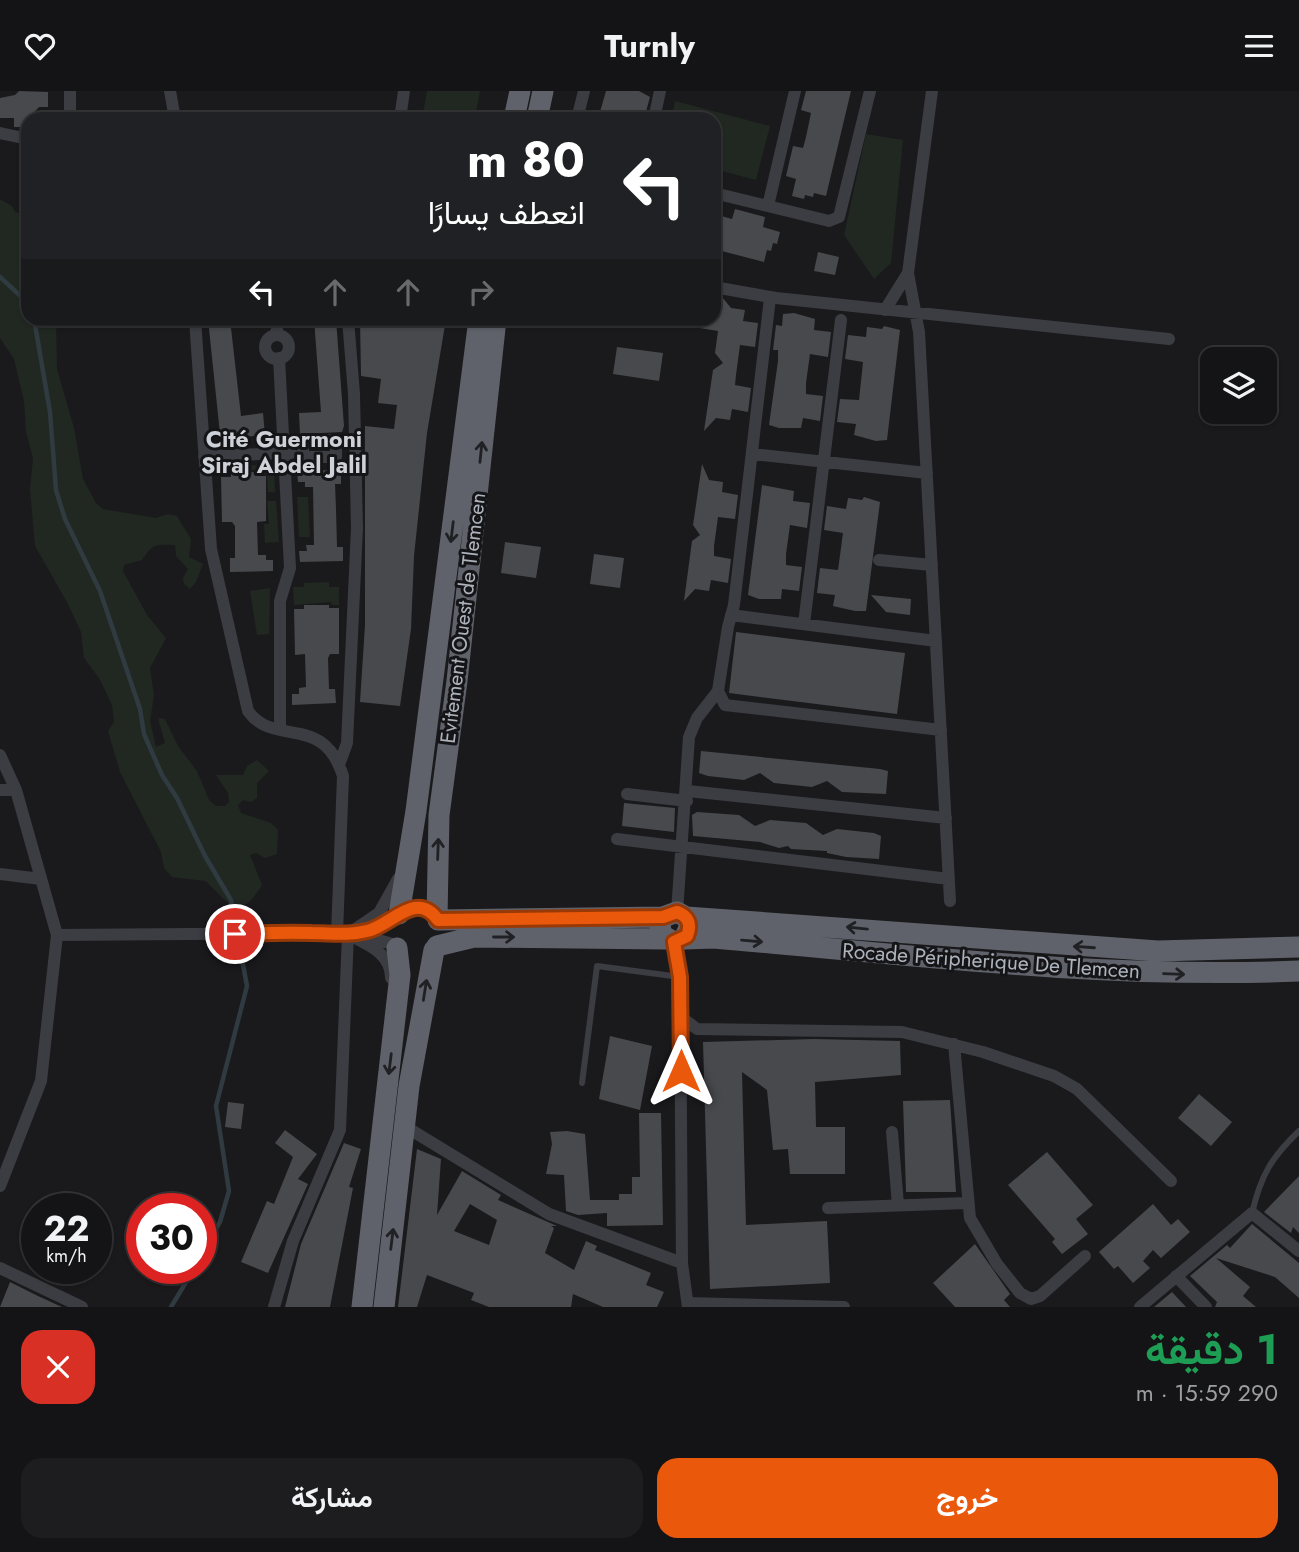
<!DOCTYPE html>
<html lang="ar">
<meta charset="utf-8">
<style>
:root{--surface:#141416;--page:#1d1d1f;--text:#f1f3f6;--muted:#9d9ea1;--line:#333335;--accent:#ea580c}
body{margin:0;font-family:Jost,Vazirmatn,sans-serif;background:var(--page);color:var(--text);direction:rtl;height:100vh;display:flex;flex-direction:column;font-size:26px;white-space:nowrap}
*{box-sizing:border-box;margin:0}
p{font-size:23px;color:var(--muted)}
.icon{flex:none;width:38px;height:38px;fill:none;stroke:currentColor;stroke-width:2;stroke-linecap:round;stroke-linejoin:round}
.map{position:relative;height:1216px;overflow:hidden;direction:ltr}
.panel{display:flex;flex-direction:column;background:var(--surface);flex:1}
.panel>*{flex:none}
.banner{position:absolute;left:21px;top:21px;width:700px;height:214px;border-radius:21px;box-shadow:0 2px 5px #0004,0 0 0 2px var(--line);direction:rtl;background:#202124;color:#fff;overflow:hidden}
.buttons{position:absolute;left:1200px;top:256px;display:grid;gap:14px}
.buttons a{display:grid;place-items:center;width:77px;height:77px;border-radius:14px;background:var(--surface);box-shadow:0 2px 5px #0004,0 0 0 2px var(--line);font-size:35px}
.speed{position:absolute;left:21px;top:1102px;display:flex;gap:14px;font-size:35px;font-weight:700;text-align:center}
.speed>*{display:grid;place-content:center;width:91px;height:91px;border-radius:50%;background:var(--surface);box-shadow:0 2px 5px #0004,0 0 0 2px var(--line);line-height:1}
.speed small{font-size:18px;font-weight:400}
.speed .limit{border:10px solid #d22;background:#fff;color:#111}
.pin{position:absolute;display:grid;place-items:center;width:60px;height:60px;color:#fff;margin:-30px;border:4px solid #fff;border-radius:50%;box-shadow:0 2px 7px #0007}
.me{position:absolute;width:77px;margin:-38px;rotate:0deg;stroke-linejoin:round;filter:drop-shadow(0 0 5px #0008)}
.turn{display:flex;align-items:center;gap:24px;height:147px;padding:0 21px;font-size:32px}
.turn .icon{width:91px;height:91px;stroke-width:2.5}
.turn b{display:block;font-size:49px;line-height:60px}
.lanes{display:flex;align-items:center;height:66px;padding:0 21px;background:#0003;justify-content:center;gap:35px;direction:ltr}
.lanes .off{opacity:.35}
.round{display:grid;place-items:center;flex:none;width:74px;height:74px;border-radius:21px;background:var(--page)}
.headline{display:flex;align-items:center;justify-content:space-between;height:119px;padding:0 21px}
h1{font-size:42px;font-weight:700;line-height:52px;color:#1e9e55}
.primary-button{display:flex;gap:14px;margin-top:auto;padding:14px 21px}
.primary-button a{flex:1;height:80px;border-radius:21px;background:var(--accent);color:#fff;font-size:28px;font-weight:700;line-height:80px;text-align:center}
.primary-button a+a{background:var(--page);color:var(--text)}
header{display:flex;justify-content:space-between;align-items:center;height:91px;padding:0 21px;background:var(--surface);font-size:32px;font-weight:700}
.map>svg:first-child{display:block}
.green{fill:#202821}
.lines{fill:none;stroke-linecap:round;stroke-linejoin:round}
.stream{stroke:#303b41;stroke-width:4.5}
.building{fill:#47494d;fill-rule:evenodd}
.service{stroke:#3b3d42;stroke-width:6}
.minor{stroke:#3b3d42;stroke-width:12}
.trunk{stroke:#5f626a;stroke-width:21}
.oneway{stroke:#202124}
.route-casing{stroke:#983908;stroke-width:18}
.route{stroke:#ea580c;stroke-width:12}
.labels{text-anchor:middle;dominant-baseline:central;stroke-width:6;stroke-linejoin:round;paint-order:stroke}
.street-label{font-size:21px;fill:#adb3bc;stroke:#151518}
.neighbourhood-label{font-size:23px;font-weight:bold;fill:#ced2d8;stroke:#151518}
</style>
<header><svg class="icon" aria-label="menu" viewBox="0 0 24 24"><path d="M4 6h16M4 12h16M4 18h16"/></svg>Turnly<svg class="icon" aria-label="heart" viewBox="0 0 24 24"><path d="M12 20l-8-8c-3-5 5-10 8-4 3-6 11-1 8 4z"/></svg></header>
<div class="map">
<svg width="1299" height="1216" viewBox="0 0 1299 1216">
<rect width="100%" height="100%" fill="#1a1a1d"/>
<!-- green -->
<path class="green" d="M427,0H480L475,28H422Z
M675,10L770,35L756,89L714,78V28H671Z
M866,43L903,49L891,172L874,188L844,144Z
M0,108L12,115L15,121L28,125V228H56L57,278L74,337L83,388L96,412L103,418L156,427L168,423L177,425L191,448L189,466L203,473L196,491L190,498L184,493L183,487L188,478L176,465L175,454C154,453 153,453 142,469L124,474L123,480L147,524L166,547L150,577L154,604L150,630L156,656L165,652L158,627L165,628L178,655L197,680L209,709L216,715H225L229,711L228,702L216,684H243L247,675L257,669L269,680L257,692V707L251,711L243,709L238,714L241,722L271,732L278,739L277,763L265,767L256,762L250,764L262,794C237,835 228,809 205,790L172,786L164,777L161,761L120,681L108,640L114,631L112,614L99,587L84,567L81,541L68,513L35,455L30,398L33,367L26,341L24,310L14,268L0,247Z
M274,374L275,401H268L267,383L261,382L260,379H227V382H219V375Z
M297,406H308L310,446H299Z
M267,410H276L279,451L265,452L264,433H269Z
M329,491V496H339V514H332L331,511L294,514L293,496H304V492Z
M270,497L269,543L257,544L250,500Z"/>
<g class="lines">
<!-- stream -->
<path class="stream" d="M0,186L28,212
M34,228L50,321L56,399L65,428L100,500L140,618L144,643L162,684L177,707L205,765L231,809L247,895L216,1015L229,1100L220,1131L201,1165
M171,1216L194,1178"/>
</g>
<!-- building -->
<path class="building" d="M19,0L48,1V16H39L28,28V36H14V27H0V7L15,4Z
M606,0H639L650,6L644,28H598Z
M806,0H851L826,105L814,102L813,106L805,104L804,108L792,105L796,88L786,85L793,55L803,57L806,46L811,22L801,19Z
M735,118L765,126L763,136L780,141L777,153L773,152L771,160L767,159L764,171L714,158L717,146L714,145V123L732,128Z
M818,161L839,166L835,184L814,180Z
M722,206L731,217L745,219L743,230L758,232L755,256L740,254L736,284L735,294L751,297L748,321L732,318L730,329L716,327L704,340L713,279L723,272L715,262L718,240L681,234V228L720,226Z
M794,222L815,228L814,239L831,241L828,266L810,263L806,292V303L823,305L820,330L803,327L801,337H779L769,334L778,270V259H773L776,234L782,235L783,223Z
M208,228H230L241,325L263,322L265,344L223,348L220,343Z
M314,228H336L344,335L342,341L300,343L299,322L321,321Z
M360,228H446L427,342L414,465L411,538L400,615L360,611L365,534V335L394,338L397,314L378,312L381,288L361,285Z
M884,235L900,239L887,349L876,350L854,344L856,333L837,331L840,308L859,309L862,281L863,271L845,268L848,244L866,246L867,236L882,238Z
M617,256L663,262L659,290L613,283Z
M702,373L709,389L723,391L722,401L738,404L735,428L718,426L714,455V465L731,468L728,492L711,489L709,500L695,498L684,510L692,450L700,444L693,434Z
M341,379V393H335L336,418L337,456H343V470L300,471L299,460H307L306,454H314L313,396H305V391H298L297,380Z
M255,381V385H266V430L257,431L258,464H266V469H273V480L230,481V467H235V435L232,431H222L221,386H231V382Z
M762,394L794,400L793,410L810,412L807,437L790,434L786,463V474L802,476L799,500L782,498L781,508H759L748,504Z
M864,406L880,411L866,520H855L833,515L835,504L817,502L820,477L838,479L843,442L824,439L827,415L846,418L848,407L862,409Z
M505,451L541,456L536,487L501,482Z
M594,463L624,467L620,497L590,493Z
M871,504L911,508L910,524L886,521Z
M304,514H329V517H339V563H330L328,567L329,598H335L336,612L292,614V603H299V597L306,596L305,563L295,564L294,518H304Z
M736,541L905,562L897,623L729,602Z
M701,660L880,678L888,680L886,703L842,701L827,690L812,696L774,692L760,682L744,689L708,685L699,682Z
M624,712L675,717L674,741L622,735Z
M697,721L739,724L755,735L770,729L806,732L823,744L837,738L874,742L881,745L879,768L846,766L827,762V760L791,758L788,755L779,757L760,751L693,745L692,724Z
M610,945L652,955L640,1019L599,1008Z
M814,948L900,950L901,984L815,991L816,1036H845V1083H790L788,1058L773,1059L767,999L742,981L746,1134L827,1130L830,1192L710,1198L703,951Z
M1199,1003L1232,1031L1211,1055L1178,1027Z
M950,1009L956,1101H906L903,1010Z
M228,1011L244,1013L241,1038L225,1036Z
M639,1022H661L663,1134L607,1135V1122L578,1124L566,1120L564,1084L546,1083L552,1053L550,1041L567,1040L585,1043L590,1109H619V1103H632V1086H640Z
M285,1039L317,1063L298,1088L308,1093L268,1182L241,1171L267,1110L274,1113L293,1066L275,1052Z
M344,1052L361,1058L349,1096L353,1097L330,1216H285L301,1153Z
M417,1058L441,1068L437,1124L462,1080L501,1104L498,1109L557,1135H551L554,1137L545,1162L574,1179L586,1150L597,1155L595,1159L651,1182L646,1194L664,1201L657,1216H603L573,1203L571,1216H489L471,1209L474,1202L427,1184L417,1216H398ZM470,1113L497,1129L489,1154L454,1140Z
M1047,1061L1093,1114L1076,1128L1088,1143L1062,1163L1052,1151L1055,1148L1008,1094Z
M1299,1085V1142L1293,1136L1291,1142L1264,1121Z
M1153,1113L1171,1134L1178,1128L1190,1141L1161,1167L1153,1159L1143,1170L1150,1177L1133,1192L1118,1175L1114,1178L1099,1161Z
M1252,1133L1299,1172V1207L1275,1186L1216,1167L1250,1196L1243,1205L1256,1216H1215L1217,1211L1190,1185L1227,1154L1230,1157Z
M975,1153L1010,1203L1004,1209L1010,1216H955L933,1192Z
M10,1191L38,1205L62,1216H0Z
M1172,1201L1186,1216H1154Z"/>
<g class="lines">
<!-- service -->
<path class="service" d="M582,992L597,875L680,886
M1252,1122C1261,1084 1271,1067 1299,1040"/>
<!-- minor -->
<path class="minor" d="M70,0V28
M170,0L175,28
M400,28L404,0
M577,28L584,0
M654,28L660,0
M0,42L28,48
M714,102L829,130L839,126L870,0
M768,115L795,0
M908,182L919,241L950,810
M714,196L776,207L1169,248
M885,219L908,182L932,0
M195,228L211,458L248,620C274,657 323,621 343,685L337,843
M277,228V244
M265 256a12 12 0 1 1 24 0a12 12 0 1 1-24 0Z
M279,267L290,477L280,510V638
M333,349L336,352V366H302L304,351Z
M752,363L927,382
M204,365L291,362
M879,469L932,474
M731,524L936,550
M804,533L841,229
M718,600L725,614L941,639
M0,664L16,699L57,844L41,990L0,1095
M339,674L347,652L357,437L354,303L348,228
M0,699H16
M688,700L946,727
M627,703L687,710
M617,748L949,788
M0,783L41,788
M677,821L689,646L697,627L718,600L728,536L734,514L770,207
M359,842L376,838L397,826
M348,843L379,822L398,788
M57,844L311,842L368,846L396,854
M355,847C373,856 391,865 391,887
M674,851L680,886L682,1172L688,1216
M681,926L697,938L902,941L983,961L1054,985L1077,998L1171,1090
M954,953L970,1127L997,1173L1020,1202L1031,1208L1040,1205L1085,1165
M406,1036L549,1123L682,1172
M892,1041L898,1114
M828,1117L967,1112
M0,1177L82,1216
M1176,1185L1206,1216
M688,1212L844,1216
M274,1216L293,1150L340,1039L348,843
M1140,1216L1252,1122L1299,1160"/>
<!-- trunk -->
<path class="trunk" d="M514,28L520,0
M537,28L543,0
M399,823L416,720L479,228
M437,826L439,724L457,590L496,228
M686,826L690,835L684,848L674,851L662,844L660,835L663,826L677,821L686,826L1158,860L1299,856
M438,829L663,826
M684,848L714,847C909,864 1103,888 1299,880
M437,855L474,846L665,848
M362,1216L400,884L397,857
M384,1216L409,995L434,859"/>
</g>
<!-- one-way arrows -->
<defs><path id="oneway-shaft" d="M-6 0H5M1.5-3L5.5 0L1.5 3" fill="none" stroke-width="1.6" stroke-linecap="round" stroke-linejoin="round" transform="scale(1.75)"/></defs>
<g class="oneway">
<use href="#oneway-shaft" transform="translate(481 361) rotate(-84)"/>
<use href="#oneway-shaft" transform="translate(452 441) rotate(97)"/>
<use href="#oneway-shaft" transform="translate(438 758) rotate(-88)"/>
<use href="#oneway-shaft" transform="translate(857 837) rotate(-174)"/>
<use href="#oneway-shaft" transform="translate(504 846)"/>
<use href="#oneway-shaft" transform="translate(752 850) rotate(5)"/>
<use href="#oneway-shaft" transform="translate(1084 856) rotate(-176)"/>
<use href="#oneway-shaft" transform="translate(1174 883) rotate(2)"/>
<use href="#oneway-shaft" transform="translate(425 899) rotate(-81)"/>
<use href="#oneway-shaft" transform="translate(390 973) rotate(97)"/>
<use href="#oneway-shaft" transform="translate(392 1148) rotate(-83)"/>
</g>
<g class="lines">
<!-- route casing -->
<g class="route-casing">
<path id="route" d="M235,843C260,842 286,841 312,842C330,842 348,845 367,840C391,835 416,798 438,829L663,826L677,821C688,825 692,833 687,845L674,851L680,886L681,980"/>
</g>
<!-- route -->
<use href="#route" class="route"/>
</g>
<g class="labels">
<!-- street labels -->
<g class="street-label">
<text transform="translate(463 527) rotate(-83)">Evitement Ouest de Tlemcen</text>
<text transform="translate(991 870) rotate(4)">Rocade Péripherique De Tlemcen</text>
</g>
<!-- neighbourhood labels -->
<g class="neighbourhood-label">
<text x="284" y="348">Cité Guermoni<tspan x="284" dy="26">Siraj Abdel Jalil</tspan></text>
</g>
</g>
</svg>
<div class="buttons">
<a><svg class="icon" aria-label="layers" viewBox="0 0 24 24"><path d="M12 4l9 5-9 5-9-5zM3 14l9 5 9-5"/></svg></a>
</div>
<div class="speed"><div>22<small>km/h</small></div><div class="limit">30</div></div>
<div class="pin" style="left:235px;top:843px;background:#d93025"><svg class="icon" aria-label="arrive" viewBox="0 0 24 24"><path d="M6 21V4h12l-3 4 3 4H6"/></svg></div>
<svg class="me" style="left:681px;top:980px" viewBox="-20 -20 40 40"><path d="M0-17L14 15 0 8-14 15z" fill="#ea580c" stroke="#fff" stroke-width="4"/></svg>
<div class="banner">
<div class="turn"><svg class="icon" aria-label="left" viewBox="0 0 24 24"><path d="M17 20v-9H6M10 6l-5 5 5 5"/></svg><div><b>80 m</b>انعطف يسارًا</div></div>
<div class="lanes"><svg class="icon" aria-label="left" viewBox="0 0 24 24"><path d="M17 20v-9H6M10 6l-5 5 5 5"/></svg><svg class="icon off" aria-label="ahead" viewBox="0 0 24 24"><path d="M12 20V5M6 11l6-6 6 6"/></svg><svg class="icon off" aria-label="ahead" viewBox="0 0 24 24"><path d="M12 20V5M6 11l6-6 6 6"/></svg><svg class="icon off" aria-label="right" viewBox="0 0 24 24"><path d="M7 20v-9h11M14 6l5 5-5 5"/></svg></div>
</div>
</div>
<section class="panel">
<div class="headline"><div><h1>1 دقيقة</h1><p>290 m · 15:59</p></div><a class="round" style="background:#d93025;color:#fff"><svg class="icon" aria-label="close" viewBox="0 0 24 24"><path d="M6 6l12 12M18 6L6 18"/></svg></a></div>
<div class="primary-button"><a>خروج</a><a>مشاركة</a></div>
</section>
